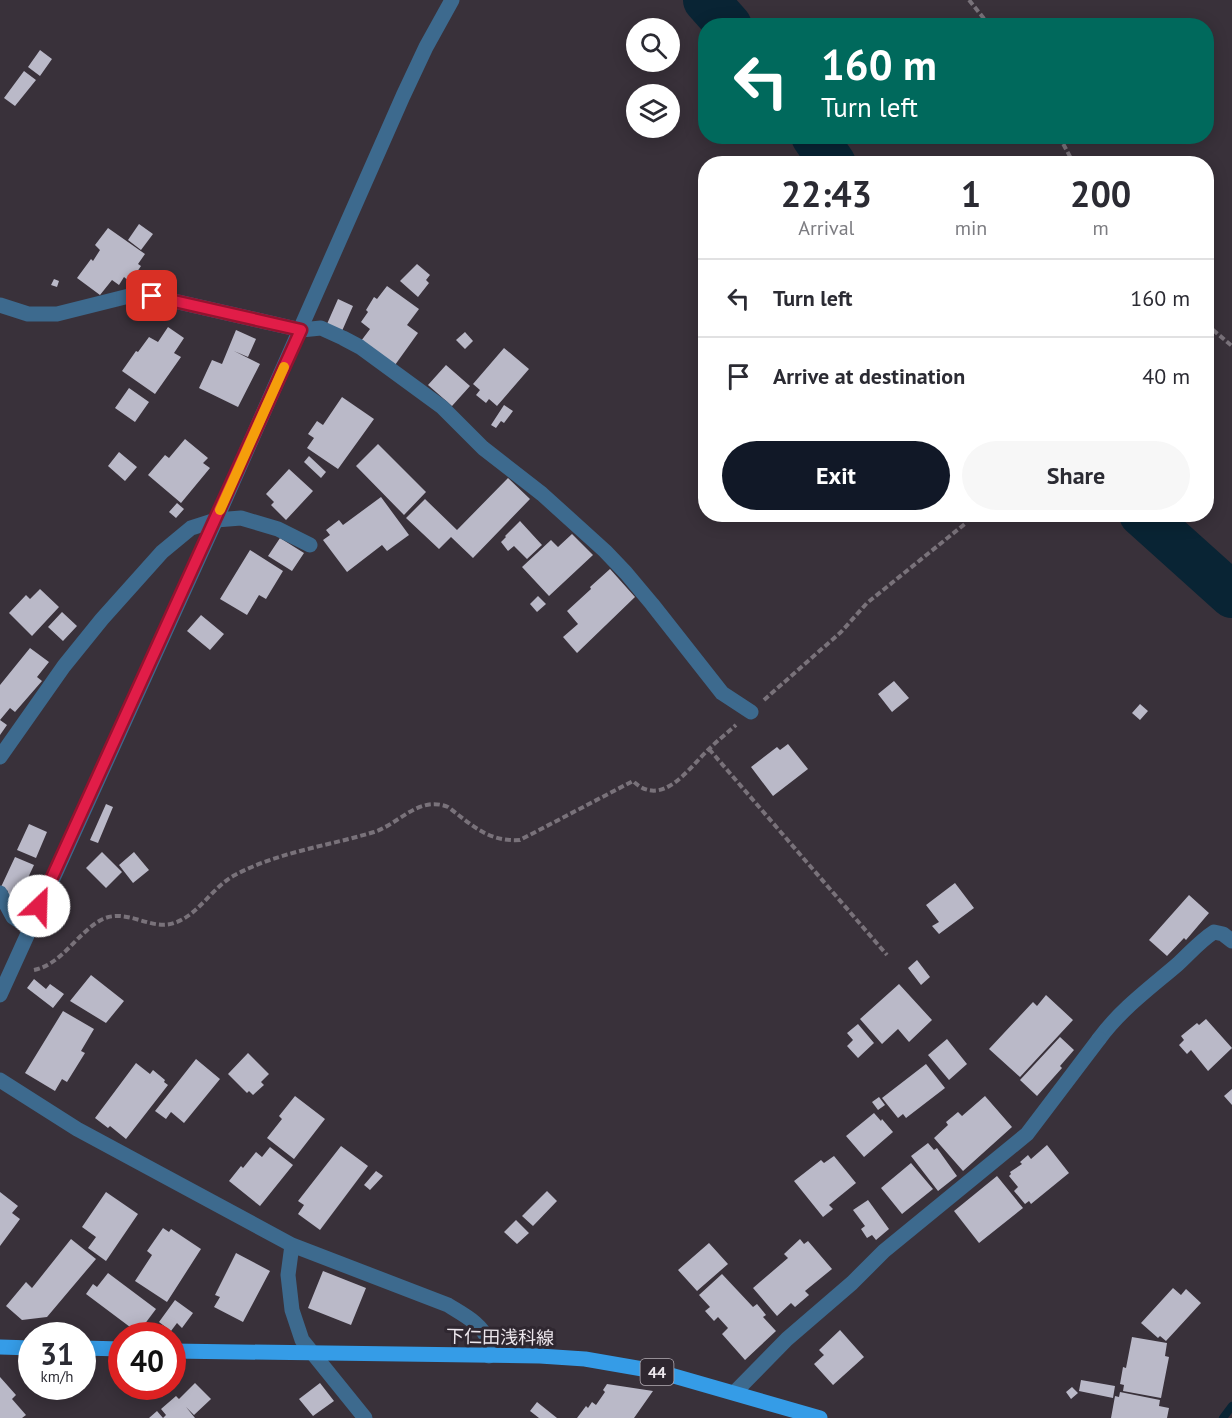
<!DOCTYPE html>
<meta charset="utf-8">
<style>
:root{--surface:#fff;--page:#f7f7f7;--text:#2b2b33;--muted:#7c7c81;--line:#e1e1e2;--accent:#111827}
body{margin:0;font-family:"PT Sans","Noto Sans JP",sans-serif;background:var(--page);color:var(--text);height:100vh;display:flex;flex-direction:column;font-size:22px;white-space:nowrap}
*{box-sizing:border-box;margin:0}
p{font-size:20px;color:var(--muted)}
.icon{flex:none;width:33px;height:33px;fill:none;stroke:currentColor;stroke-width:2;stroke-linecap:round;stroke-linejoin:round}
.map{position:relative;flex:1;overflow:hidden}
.side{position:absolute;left:698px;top:156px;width:516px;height:366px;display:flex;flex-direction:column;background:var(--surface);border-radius:24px;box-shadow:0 3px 15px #0003}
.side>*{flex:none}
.guide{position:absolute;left:698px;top:18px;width:516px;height:126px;border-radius:24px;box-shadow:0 3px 15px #0003;background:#00695c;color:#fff;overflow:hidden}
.tools{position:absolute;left:626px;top:18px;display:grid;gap:12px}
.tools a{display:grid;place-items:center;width:54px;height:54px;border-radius:50%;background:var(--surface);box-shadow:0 3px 15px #0003;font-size:30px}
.speed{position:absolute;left:18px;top:1322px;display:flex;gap:12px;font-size:30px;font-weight:700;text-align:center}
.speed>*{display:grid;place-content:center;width:78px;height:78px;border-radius:50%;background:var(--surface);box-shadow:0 3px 15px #0003;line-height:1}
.speed small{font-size:15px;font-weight:400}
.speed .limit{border:9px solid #d22;background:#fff;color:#111}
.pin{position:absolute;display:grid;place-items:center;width:51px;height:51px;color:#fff;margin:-26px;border-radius:12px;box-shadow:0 3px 9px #0006}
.me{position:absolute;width:66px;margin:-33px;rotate:24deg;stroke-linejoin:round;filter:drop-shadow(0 0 4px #0008)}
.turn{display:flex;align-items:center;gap:21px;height:126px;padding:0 24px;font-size:27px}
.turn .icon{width:78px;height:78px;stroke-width:2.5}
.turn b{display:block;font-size:42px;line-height:51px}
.eta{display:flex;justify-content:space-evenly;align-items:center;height:102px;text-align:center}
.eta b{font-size:36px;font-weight:700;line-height:42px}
.button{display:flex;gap:12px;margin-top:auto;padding:12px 24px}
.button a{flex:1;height:69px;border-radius:36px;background:var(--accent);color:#fff;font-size:24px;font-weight:700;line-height:69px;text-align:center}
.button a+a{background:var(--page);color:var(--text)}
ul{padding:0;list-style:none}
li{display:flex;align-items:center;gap:18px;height:78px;padding:0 24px;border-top:2px solid var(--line)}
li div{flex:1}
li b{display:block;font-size:22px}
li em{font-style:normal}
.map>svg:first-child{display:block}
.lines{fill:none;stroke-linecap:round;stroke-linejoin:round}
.stream{stroke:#092434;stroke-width:8}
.river{stroke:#092434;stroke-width:46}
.building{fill:#bab9c8}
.path{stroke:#79727a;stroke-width:4;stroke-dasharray:6 3;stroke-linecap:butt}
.service{stroke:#3d6a8e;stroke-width:15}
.minor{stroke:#3d6a8e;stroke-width:15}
.tertiary{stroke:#3d6a8e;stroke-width:15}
.primary{stroke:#359ce7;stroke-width:15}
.route-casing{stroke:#92132f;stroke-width:15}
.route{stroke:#e11d48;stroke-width:10}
.slow{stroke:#f59e0b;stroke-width:10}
.labels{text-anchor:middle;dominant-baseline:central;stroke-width:6;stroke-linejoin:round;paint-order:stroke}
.shield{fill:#2f2730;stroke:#b4adb4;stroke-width:1.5}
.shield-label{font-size:16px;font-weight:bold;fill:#ede7ed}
.street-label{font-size:18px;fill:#ede7ed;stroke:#2f2730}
</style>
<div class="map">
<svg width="1232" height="1418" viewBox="0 0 1232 1418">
<rect width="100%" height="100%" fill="#39313a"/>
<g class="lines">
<!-- stream -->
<path class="stream" d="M1223,1418L1232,1406"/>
<!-- river -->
<path class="river" d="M706,0L729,26
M814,136L833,164
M1142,514L1232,595"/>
</g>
<!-- building -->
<path class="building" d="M40,50L52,59L40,76L28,67Z
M24,71L36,80L15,106L4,98Z
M139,224L153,234L141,250L128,240Z
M108,228L145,254L138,264L141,266L130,282L124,277L119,285L112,280L100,295L77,278L91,259L93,261L100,250L95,245Z
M417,264L430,275L426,280L429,283L418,297L400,281Z
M54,279L59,281L57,287L51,285Z
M387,286L419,309L407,325L418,333L395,365L361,341L370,329L361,322L368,312L366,310L374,297L377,299Z
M338,299L353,306L342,331L327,324Z
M168,327L184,338L174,353L181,357L155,394L122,371L136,351L138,352L149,337L158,342Z
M236,330L256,339L248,357L234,351L260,364L238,407L199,388L212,360L222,364Z
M465,332L473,341L465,349L456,340Z
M504,348L529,369L497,406L489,399L486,403L476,395L480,390L473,384Z
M446,365L470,386L452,406L428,385Z
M129,388L149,402L135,422L115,408Z
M342,397L374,419L338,469L307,448L314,438L308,434L317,421L323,425Z
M504,405L513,411L504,423L501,421L496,428L491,425Z
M185,439L208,458L203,463L210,468L181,503L148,475L165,455L169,458Z
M378,444L426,492L404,515L356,466Z
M119,452L137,467L125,481L108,466Z
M309,456L326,472L321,478L304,462Z
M289,469L313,491L286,520L271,505L274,502L266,494Z
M508,478L530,499L473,558L451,537L439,549L406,518L425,499L457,530Z
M381,497L409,535L387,551L382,545L347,572L323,540L330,535L326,530L339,520L343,525Z
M177,503L184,509L176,518L169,512Z
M520,521L542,545L527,559L514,546L508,551L501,542L506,537L505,536Z
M572,534L593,555L549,596L522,567L551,540L558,547Z
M280,538L304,553L292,571L268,556Z
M250,550L283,571L266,599L259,595L247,615L220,599Z
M610,569L635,597L577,653L563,637L578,624L567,611L591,589L590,587Z
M40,589L59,607L32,636L9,613L26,595L30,599Z
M538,596L546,604L537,612L530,604Z
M62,612L77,626L63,641L48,627Z
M201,615L224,634L210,650L187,631Z
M30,648L49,662L37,677L42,681L15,712L10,708L0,720L7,725L0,735V685Z
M894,681L909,698L892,712L878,694Z
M1140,704L1148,711L1140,720L1132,713Z
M788,744L808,769L773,796L751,767L777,747L780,750Z
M106,804L113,807L98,843L90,840Z
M29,824L47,832L36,858L17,850Z
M102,852L122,872L106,888L86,868Z
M134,852L149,870L133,883L119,865Z
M15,857L34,865L19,897L18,896L15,901L5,897L8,891L1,887Z
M955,883L974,908L939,934L932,926L939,922L926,905Z
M1189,895L1209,913L1186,940L1184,938L1167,956L1149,940Z
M917,960L930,977L921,985L908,968Z
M91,975L124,1001L106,1023L70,1001Z
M34,979L46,989L50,984L64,994L53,1008L27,988Z
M899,984L932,1020L909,1042L898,1029L882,1044L860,1019Z
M1046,995L1073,1020L1020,1077L989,1049L1033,1002L1037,1006Z
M63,1011L94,1029L81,1051L85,1053L67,1082L62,1079L55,1091L25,1073Z
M1206,1019L1232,1048L1208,1071L1191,1050L1187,1054L1179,1045L1184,1040L1181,1036L1197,1023L1199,1025Z
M858,1024L874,1043L858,1058L847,1046L853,1040L847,1033Z
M1060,1037L1074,1050L1060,1066L1062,1068L1037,1096L1020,1080Z
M947,1039L967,1064L949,1080L928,1055Z
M248,1053L269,1074L261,1082L264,1085L253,1095L249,1091L247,1093L228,1074Z
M196,1059L220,1079L184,1123L171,1112L166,1119L155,1111Z
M136,1063L150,1074L153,1070L165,1080L164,1082L168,1085L126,1139L110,1126L108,1128L95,1118Z
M926,1064L945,1088L906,1118L903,1114L898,1118L882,1098Z
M1232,1089V1105L1224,1096Z
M295,1096L325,1119L294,1159L267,1138L282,1119L279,1116Z
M985,1096L1012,1127L963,1171L934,1138L948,1125L946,1122L958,1112L962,1116Z
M879,1097L885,1105L878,1110L872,1102Z
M874,1113L881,1121L882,1119L893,1132L864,1157L846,1136Z
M928,1143L934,1150L937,1148L957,1176L938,1191L911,1156Z
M1047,1145L1069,1173L1031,1204L1029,1201L1025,1204L1014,1191L1018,1187L1009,1176L1011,1174L1010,1172L1022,1164L1020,1162L1028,1155L1031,1159Z
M341,1146L368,1166L320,1230L298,1214L304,1205L298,1201Z
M270,1147L293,1165L260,1206L229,1181L241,1166L243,1168L256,1152L262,1157Z
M834,1156L856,1183L829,1205L833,1209L823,1217L794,1181L821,1160L824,1163Z
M911,1163L933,1189L902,1214L881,1188Z
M376,1171L383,1176L370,1190L364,1185Z
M997,1176L1023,1208L979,1243L954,1211Z
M547,1191L557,1201L533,1226L522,1216Z
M0,1192L18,1206L12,1213L20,1219L0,1246Z
M106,1192L138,1214L106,1261L88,1248L96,1237L82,1227Z
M868,1200L889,1229L876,1240L872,1235L867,1238L861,1229L865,1226L853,1210Z
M516,1220L529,1233L517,1244L504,1232Z
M163,1228L169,1232L171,1229L201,1249L167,1302L135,1281L152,1255L147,1251Z
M71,1239L96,1259L47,1317L22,1320L6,1306L26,1282L32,1288Z
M800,1239L804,1244L808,1241L832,1269L805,1291L809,1295L795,1307L791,1303L777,1316L753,1288L788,1258L784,1254Z
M709,1243L728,1264L697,1291L678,1270Z
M236,1253L270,1271L243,1322L214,1307L220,1297L215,1295Z
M323,1271L366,1288L351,1325L308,1308Z
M108,1273L156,1309L138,1333L86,1294L93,1284L97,1287Z
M722,1274L753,1307L757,1304L766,1315L763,1317L776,1331L745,1360L722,1334L728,1328L718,1317L714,1321L705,1311L710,1307L699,1295Z
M1173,1288L1181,1295L1186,1289L1201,1303L1166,1341L1160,1336L1158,1338L1141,1323Z
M175,1300L193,1313L182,1328L177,1323L171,1331L159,1322Z
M840,1330L864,1357L833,1385L814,1364L824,1355L819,1350Z
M1132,1337L1167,1343L1165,1356L1169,1357L1161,1398L1123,1391L1124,1385L1120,1384L1123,1367L1126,1368Z
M0,1377L16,1395L12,1399L26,1415L22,1418H0Z
M1081,1380L1115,1386L1113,1398L1079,1391Z
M195,1383L211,1399L194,1415L186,1407L195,1418H163L166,1415L161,1409L176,1396L179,1399Z
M320,1383L334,1401L313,1416L299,1399Z
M607,1384L653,1391L634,1418H577L586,1406L588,1408L592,1402L596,1405L605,1392L603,1390Z
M1072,1387L1078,1393L1071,1399L1066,1392Z
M1120,1392L1160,1400L1159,1406L1169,1408L1167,1418H1111L1115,1396L1119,1397Z
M537,1402L557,1418H539L530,1411Z
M157,1411L163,1418H149Z"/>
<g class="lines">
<!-- path -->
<path class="path" d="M969,0L990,26
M1059,136L1074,164
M1206,324L1232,346
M764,700L841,632L867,603L966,523
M709,749L887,955
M34,970C63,964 78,931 103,919C127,908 151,931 174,923C199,915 212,887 235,875C278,852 328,846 374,832C399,824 419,795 448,807C472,825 488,842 520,840L633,781C662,809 688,769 708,750C717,741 727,733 736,725"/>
<!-- service -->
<path class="service" d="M0,305L28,314H57L129,296H152L301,330L321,328L343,338L360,347L442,407L483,448L542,494L605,551L626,573L652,604L722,693L751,712
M0,757L64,666L102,619L162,552L191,528L216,520L241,518L278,529L310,545
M0,893L13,917L30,928
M1099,1039C1121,1009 1150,988 1178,964C1190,953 1200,941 1214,932L1223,934L1232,941"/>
<!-- minor -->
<path class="minor" d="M0,1080L77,1129L292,1245L448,1305C462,1314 483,1324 488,1341C490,1345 489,1351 489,1356
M292,1245L288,1275L292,1310L302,1340L365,1418
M734,1393L787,1339L852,1283L884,1251L1027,1134L1099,1039"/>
<!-- tertiary -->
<path class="tertiary" d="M0,995L216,520L403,96L426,47L452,0"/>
<!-- primary -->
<path class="primary" d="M0,1347L32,1348
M82,1348L122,1349
M172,1351L540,1356L585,1359L660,1372L820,1418"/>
</g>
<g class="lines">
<!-- route casing -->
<g class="route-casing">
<path id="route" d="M39,906L301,330L152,296"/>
</g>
<!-- route -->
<use href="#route" class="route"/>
<!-- slow -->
<path class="slow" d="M220,510L284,367"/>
</g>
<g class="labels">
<!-- shield labels -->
<rect class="shield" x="640.5" y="1359" width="33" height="26" rx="4.5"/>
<g class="shield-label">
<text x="657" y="1372">44</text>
</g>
<!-- street labels -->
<g class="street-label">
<text transform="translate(500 1337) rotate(1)">下仁田浅科線</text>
</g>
</g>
</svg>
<div class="tools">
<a><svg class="icon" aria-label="search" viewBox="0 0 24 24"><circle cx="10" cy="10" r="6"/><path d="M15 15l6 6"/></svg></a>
<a><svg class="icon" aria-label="layers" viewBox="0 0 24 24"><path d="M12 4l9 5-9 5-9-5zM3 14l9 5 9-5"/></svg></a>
</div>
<div class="speed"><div>31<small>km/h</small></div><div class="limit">40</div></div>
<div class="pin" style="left:152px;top:296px;background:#d93025"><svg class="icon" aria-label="arrive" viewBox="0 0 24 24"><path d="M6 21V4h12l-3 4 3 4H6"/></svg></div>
<svg class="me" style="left:39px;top:906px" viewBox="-20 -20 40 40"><circle r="19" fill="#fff"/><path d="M0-13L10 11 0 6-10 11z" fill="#e11d48"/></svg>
<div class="guide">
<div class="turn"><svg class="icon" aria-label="left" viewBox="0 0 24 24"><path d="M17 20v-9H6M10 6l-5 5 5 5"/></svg><div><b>160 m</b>Turn left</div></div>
</div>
<section class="side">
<div class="eta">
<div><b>22:43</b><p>Arrival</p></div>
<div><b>1</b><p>min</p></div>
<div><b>200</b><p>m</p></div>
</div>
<ul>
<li><svg class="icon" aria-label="left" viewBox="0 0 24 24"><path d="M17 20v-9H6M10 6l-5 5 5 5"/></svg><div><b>Turn left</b></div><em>160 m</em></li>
<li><svg class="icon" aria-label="arrive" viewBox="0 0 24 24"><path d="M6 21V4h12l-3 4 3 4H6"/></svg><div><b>Arrive at destination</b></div><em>40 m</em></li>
</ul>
<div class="button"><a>Exit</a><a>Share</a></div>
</section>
</div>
